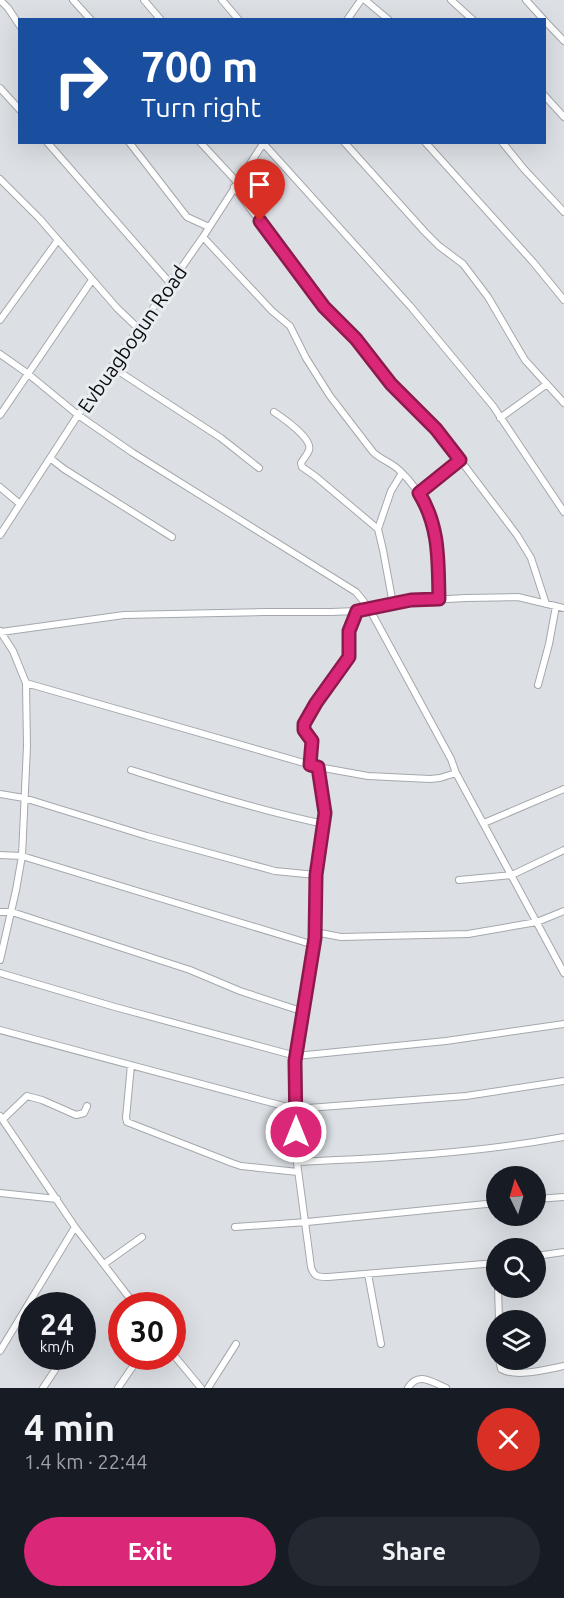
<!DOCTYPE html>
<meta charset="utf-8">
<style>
:root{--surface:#171b24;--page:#242831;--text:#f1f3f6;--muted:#9ea1a6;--accent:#db2777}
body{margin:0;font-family:Ubuntu,sans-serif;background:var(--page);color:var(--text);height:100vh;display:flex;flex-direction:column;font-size:22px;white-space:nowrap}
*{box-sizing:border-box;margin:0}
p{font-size:20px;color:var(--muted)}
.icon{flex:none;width:33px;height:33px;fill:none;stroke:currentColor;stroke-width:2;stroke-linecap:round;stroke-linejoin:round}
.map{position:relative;height:1388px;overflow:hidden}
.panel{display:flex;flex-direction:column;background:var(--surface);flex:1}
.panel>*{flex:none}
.banner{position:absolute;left:18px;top:18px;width:528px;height:126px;border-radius:0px;box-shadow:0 6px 24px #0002;background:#1a4fa0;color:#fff;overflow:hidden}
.needle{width:39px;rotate:355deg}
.buttons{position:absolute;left:486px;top:1166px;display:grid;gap:12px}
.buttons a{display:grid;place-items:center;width:60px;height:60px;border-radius:50%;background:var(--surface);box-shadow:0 6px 24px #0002;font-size:30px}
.speed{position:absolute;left:18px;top:1292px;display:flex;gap:12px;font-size:30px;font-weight:700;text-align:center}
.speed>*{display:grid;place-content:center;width:78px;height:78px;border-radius:50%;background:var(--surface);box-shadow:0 6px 24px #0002;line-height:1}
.speed small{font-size:15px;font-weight:400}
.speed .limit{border:9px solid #d22;background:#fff;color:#111}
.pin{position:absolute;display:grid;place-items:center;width:51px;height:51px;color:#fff;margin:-62px -26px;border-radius:50% 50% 50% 0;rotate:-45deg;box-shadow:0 0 6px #0007}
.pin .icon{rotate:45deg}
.me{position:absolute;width:66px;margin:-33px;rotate:0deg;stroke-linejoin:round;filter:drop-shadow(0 0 4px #0008)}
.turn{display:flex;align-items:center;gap:21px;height:126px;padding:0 24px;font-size:27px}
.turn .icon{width:78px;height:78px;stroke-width:2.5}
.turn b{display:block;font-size:42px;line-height:51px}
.round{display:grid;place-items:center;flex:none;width:63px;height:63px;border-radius:32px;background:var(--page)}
.overview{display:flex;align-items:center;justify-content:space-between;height:102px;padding:0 24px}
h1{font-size:36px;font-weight:600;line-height:45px}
.action{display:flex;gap:12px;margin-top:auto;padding:12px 24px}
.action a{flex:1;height:69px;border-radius:36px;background:var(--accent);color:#fff;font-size:24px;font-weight:600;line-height:69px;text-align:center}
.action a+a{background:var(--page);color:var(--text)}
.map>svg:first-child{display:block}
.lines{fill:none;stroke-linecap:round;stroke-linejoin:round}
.minor-casing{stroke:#a4a8ac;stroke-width:8}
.minor{stroke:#fff;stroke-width:6}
.route-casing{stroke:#8e194d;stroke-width:15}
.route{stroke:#db2777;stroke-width:10}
.labels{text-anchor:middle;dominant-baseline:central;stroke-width:6;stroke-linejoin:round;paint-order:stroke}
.street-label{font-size:20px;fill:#0b0c0d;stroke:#e9edf2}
</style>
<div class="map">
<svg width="564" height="1388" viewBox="0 0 564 1388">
<rect width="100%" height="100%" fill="#dce0e5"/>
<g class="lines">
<!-- minor casing -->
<g class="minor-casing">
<path id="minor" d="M0,0L8,8L20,26
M73,0L91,20
M144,0L161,20
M222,0L239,20
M365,0L389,20
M451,0L473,20
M526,0L544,20
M347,20L361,0
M544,20L564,41
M0,88L20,110
M544,95L564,117
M47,142L170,283
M129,142L187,217L209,227
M200,142L237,182
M344,142L424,231L439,246L463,264L488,297L525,360L564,403
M425,142L533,262L564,300
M502,142L524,169L564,212
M263,143L411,307L493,406L564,512
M0,179L39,218L117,308L139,329
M234,187L324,307L356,339L391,384L436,428L517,535L531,558L546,604
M203,237L272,311L290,326L306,358L330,396L373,452C381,460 391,462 399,470C439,507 438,549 439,599
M0,320L58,240
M0,354L27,373L78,415L133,453L356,592L369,608L451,759L456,773L440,778L430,779L368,776L318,767L26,683
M112,367L221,438L259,468
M274,412C283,418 313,439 309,450C308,454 303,459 301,463L302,467L315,476L378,529L383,550L393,604
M0,415L92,280
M500,418L547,384
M50,458L64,469L172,537
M0,487L20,504
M419,493L460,460
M378,529L391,491L402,473
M0,535L78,415L203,237L264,142
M1,632L124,615L263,612H331L357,611L411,601L466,598L518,597L564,608
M538,685L549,644L556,606
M310,765C311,757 314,745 311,738C307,731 304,732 304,724L349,657V631L357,611
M131,770C195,790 258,810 324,824
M456,773L564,973
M0,794L24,798L147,836L275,871L316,875
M484,823L564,789
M0,855L22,856L314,945
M459,880L512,875L564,850
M0,912H12L190,970L240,991L304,1012
M315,932L341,937L468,934L537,922L564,911
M0,960L16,890L22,856L27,746L26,683L13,651L0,631
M0,973L115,1007L296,1056L446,1041L564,1024
M0,1030L295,1109V1061L315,938L316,875L325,814L318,767
M131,1065L126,1118L127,1122L232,1163L241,1166L298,1172
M0,1116L75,1227
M3,1119L27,1096L42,1100L76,1115L84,1113L87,1106
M297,1162C387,1158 476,1153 564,1137
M0,1193L57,1199
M536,1199L564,1197
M235,1227L307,1222L496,1203
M536,1256L564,1252
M496,1263L328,1277C318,1277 314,1277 311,1267L296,1155L295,1109L466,1096L564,1081
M104,1264L142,1237
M368,1274L381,1344
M498,1287L499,1320
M0,1351L75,1227L135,1305
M172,1353L201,1388
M499,1359L501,1369C516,1378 548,1369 564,1366
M43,1388L55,1370
M118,1388L140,1356
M208,1388L236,1344
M408,1388C418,1371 432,1382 446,1388"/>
</g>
<!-- minor -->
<use href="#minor" class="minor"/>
</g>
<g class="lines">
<!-- route casing -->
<g class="route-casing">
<path id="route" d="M260,221L324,307L356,339L391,384L436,429L460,460L419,493C440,527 438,561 439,599L411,600L357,611L349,631V657L316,703L304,724V730L312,741L310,765L318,767L325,813L316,875L315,938L295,1061L296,1132"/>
</g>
<!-- route -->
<use href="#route" class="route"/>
</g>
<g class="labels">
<!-- street labels -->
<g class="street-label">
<text transform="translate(132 339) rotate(-55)">Evbuagbogun Road</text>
</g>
</g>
</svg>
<div class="buttons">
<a><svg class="needle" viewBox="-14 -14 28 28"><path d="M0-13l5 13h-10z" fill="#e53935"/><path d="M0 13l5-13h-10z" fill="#9ea1a6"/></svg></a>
<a><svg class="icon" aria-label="search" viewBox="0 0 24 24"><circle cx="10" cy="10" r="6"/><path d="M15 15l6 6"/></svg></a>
<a><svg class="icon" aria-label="layers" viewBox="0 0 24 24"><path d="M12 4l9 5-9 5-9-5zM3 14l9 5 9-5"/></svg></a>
</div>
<div class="speed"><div>24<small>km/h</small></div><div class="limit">30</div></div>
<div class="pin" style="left:260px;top:221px;background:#d93025"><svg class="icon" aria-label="arrive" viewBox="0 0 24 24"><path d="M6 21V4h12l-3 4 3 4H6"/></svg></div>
<svg class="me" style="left:296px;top:1132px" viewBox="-20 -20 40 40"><circle r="17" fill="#db2777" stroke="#fff" stroke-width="3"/><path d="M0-11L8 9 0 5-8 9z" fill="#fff"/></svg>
<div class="banner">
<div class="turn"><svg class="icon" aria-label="right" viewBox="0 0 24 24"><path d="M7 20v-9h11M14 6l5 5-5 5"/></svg><div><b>700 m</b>Turn right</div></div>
</div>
</div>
<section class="panel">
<div class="overview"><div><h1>4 min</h1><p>1.4 km · 22:44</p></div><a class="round" style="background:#d93025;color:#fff"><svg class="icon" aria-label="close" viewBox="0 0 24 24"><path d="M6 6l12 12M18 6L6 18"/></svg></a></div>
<div class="action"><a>Exit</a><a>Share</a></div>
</section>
